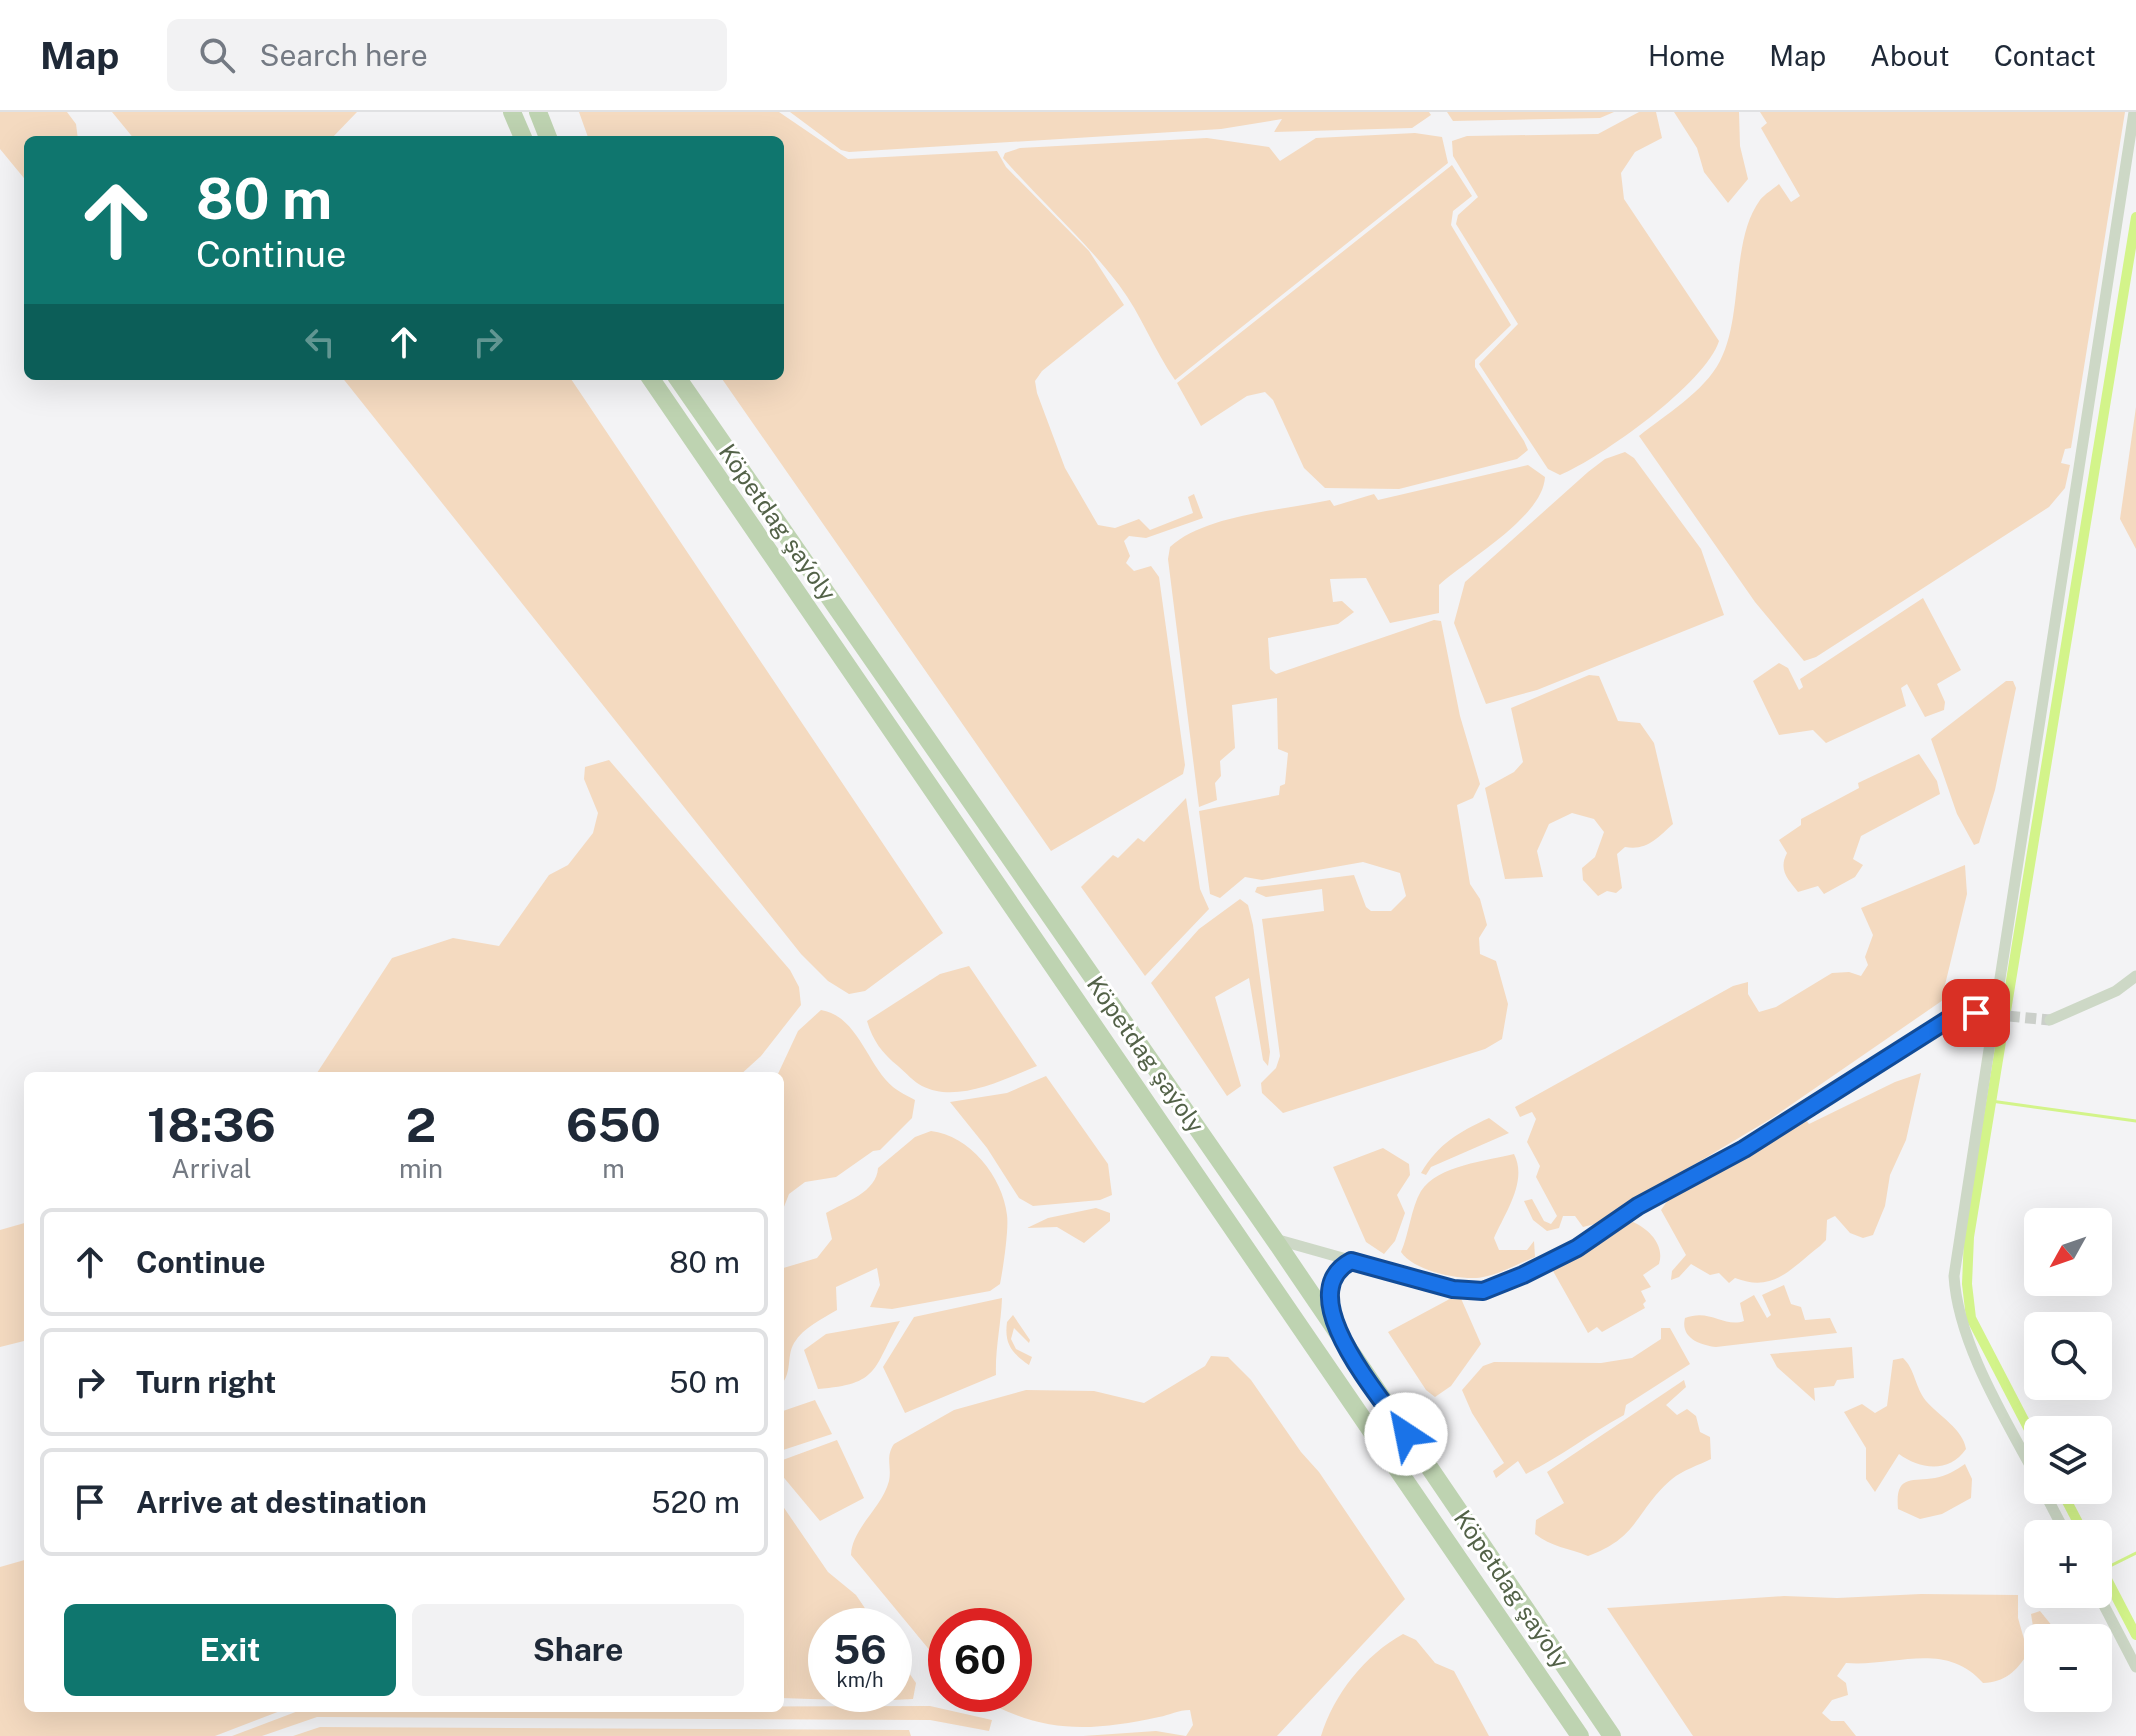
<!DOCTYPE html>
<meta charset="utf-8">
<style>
:root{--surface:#fff;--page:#f2f2f3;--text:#1f2937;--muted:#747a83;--line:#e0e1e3;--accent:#0f766e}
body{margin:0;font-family:"Public Sans",sans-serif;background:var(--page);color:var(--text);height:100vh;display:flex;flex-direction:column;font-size:30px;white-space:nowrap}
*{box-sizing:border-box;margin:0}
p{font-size:26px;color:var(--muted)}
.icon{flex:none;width:44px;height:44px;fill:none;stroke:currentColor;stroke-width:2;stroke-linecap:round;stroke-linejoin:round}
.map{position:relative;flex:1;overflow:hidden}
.side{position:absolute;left:24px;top:960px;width:760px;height:640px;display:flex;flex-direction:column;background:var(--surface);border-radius:12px;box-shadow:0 8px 32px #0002}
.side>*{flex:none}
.top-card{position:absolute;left:24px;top:24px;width:760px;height:244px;border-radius:12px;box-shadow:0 8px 32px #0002;background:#0f766e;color:#fff;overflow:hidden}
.needle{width:52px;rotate:230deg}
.buttons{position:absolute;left:2024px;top:1096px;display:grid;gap:16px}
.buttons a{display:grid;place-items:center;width:88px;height:88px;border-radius:12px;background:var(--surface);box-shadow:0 8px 32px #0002;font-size:40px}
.speed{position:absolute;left:808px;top:1496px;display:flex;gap:16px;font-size:40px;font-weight:700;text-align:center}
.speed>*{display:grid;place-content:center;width:104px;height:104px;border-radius:50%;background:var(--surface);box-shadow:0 8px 32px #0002;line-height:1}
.speed small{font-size:20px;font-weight:400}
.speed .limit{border:12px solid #d22;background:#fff;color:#111}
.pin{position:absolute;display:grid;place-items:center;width:68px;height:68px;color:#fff;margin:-34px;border-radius:16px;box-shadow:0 4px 12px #0006}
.me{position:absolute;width:88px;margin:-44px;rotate:326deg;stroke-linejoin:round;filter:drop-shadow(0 0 6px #0008)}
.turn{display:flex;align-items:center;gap:28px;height:168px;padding:0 40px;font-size:36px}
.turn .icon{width:104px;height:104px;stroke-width:2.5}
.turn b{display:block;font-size:56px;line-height:68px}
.lanes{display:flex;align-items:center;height:76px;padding:0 40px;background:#0003;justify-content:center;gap:40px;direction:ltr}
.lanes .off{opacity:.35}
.eta{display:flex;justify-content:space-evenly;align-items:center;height:136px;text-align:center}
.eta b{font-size:48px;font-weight:700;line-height:56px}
.action{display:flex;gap:16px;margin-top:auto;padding:16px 40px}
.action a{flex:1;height:92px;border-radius:12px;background:var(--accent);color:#fff;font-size:32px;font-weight:700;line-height:92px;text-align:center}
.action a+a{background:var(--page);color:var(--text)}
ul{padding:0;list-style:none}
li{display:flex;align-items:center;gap:24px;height:108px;margin:0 16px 12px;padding:0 24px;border:4px solid var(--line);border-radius:12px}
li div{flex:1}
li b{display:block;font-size:30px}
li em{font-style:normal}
header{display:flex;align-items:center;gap:48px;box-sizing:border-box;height:112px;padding:0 40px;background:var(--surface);border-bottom:2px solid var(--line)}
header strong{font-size:38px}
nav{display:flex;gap:44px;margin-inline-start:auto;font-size:28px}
.search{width:560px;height:72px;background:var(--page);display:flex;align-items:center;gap:20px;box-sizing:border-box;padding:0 28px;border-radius:12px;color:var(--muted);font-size:30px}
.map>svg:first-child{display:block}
.green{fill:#f4dac0}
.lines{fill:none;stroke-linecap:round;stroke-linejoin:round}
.stream{stroke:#d3f48a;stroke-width:3}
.canal{stroke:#d3f48a;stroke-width:10}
.minor-tunnel{stroke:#cbcfca;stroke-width:11;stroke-dasharray:11 5.5;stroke-linecap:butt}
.minor{stroke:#cdd8c6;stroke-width:11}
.primary{stroke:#bed3b1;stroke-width:18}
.route-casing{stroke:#114b97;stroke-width:20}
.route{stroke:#1a73e8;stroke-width:14}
.labels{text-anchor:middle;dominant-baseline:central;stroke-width:6;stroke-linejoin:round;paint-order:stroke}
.street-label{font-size:24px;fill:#536248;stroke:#fff}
</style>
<header>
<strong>Map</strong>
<div class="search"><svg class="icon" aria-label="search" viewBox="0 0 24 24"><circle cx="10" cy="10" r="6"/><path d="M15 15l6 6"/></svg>Search here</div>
<nav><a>Home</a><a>Map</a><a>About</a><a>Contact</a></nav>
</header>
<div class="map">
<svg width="2136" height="1624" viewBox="0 0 2136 1624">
<rect width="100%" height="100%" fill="#f3f3f5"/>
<!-- green -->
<path class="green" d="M0,0H67L76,12L78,28H28V71L0,37Z
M112,0H357L330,28H135Z
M579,0H779L848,47L997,39L1006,55L1089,139L1124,193L1042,259L1035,269L1037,281L1065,356L1098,413L1115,416L1139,407L1150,418L1193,401L1188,385L1194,382L1203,406L1146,426L1129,424L1124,429L1130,444L1126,451L1134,459L1151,454L1159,465L1185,653L1183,662L1051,739L720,264H780V28H589Z
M790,0H1429L1431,3L1412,16L1274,20L1282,7L1221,17L849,40L841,38Z
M1447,0H1614L1600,6L1453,9Z
M1639,0H1656L1662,26L1635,40L1621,61L1624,87L1719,229C1706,271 1601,346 1560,363L1548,357L1479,252L1518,212L1456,112L1458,103L1478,85L1453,44L1452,29L1467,24L1598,22Z
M1674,0H1739L1740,34L1748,67L1728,91L1704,60L1697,36Z
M1760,0H2125L2071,336L2065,337L2061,351L2070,353L2065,376L2049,395L1816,545L1804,549L1755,490L1639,324C1665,303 1704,280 1720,249C1744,203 1730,129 1760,88C1765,82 1773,77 1779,72L1791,90L1800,84L1761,16L1767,11Z
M1415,21L1442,25L1448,51L1175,268C1154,238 1141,202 1119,173C1084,127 1041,90 1003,46L1005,41L1020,36L1207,26L1269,35L1280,49L1316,26Z
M1452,53L1472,84L1453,99L1451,113L1511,213L1475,248V255L1524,329L1528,338L1517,347L1399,377L1325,376L1304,356L1273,288L1265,280L1247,284L1201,314L1177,271Z
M341,264H569L943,821L865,879L849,882L828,869L801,842Z
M2136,295V437L2120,407Z
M1625,340L1634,346L1701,437L1724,503L1537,578L1486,592L1454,511L1465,470L1588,360L1605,347Z
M1528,353L1545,365C1543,405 1468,447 1439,473V501L1390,511L1366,466L1330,467L1333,490L1342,489L1354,500L1338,512L1268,526L1270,557L1276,562L1434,508L1441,509L1460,604L1480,672L1473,686L1457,693L1470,772L1480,787L1487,813L1479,826L1480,842L1496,849L1508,892L1502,927L1485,937L1283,1001L1262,981L1261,971L1276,956L1280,944L1262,807L1324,799L1322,777L1266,785L1255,780L1257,775L1354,763L1366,795L1371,799H1391L1406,784L1400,761L1363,750L1262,768L1245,765L1220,786L1210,782L1199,699L1279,683L1280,674L1285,672L1288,641L1278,637L1277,586L1232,593L1235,636L1220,649L1221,664L1215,671L1217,688L1199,695L1168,447L1170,435C1205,403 1283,398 1330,388L1334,394L1374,382L1378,388Z
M1923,486L1961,558L1937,572L1945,590L1944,598L1925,605L1907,572L1901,576L1906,594L1826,631L1813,618L1779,623L1753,569L1779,551L1788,556L1799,578L1803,575L1800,567Z
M1589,563L1599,564L1618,609L1640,611L1654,631L1673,712C1657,726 1647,739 1625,735L1617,742L1622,776L1616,781L1607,779L1598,784L1583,768L1582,756L1595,745L1604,720L1594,707L1572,701L1549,712L1537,739L1543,765L1505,767L1485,676L1514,660L1523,650L1511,596Z
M2006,569H2013L2016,576L1995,678L1979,731L1974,733L1957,702L1931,627Z
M1919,642L1937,669L1940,682L1861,724L1853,747L1863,753L1855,765L1824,782L1818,774L1798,780C1788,767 1778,758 1787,741L1779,728L1801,713V707L1859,676L1858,671Z
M609,648L790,858L799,875L801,893L761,944L739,964H315L392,846L453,826L499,834L549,763L568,753L593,721L598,701L584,667L585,655Z
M1186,686L1200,777L1209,797L1145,864L1081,775L1113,743L1118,746L1138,726L1144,730Z
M1965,753L1967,782L1944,877L1946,886L1772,1006L1595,1112L1583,1115L1575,1104H1563L1559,1116L1547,1119L1533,1108L1524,1089L1532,1087L1544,1109L1551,1112L1557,1104L1536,1065L1540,1054L1527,1030L1536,1007L1532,1000L1520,1005L1515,995L1733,874L1748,870V882L1759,900L1776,895L1832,861L1849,860L1861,864L1868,853L1865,845L1873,823L1861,796Z
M1240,787L1248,793L1253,813L1270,940L1268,954L1263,948L1249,866L1215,885L1241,974L1227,984L1151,871L1199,817Z
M969,854L1037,954C1005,967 957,992 922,974C914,970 906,961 898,954C882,941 873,929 867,909L940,862Z
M821,898C858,904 867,953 893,975C899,980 908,984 915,988L912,1006L880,1038L873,1039L836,1065L805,1070L789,1082L780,1105V964H777L798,919Z
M1921,961L1906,1028L1890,1063L1885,1094L1873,1123L1863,1126L1850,1121L1835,1104L1827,1108L1826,1128L1820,1134C1790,1157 1774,1181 1735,1166L1729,1171L1719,1161L1710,1163L1691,1152L1679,1165L1671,1168L1672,1159L1686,1143L1661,1098L1668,1088L1806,1008L1809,1012L1895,970Z
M1046,964L1108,1052L1112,1083L1100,1088L1033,1094L1019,1086L987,1036L950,990L1007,981Z
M1489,1006L1509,1021L1431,1055L1426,1063L1421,1061C1439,1031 1459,1020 1489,1006Z
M931,1019C969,1023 1003,1065 1007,1103C1009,1117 1003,1157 1000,1172L990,1179L892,1197L870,1195L880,1173L877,1156L836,1175L837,1198C822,1207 804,1215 794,1231C786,1245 793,1261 780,1274V1157L817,1146L832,1127L826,1101C845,1090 877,1080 878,1056L915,1025Z
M1383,1036L1409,1052L1410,1063L1397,1083L1405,1101L1395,1129L1384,1142L1366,1130L1333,1055Z
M1514,1042C1528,1069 1505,1101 1494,1126L1499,1138H1527L1534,1129L1535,1145C1517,1152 1495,1165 1476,1166C1454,1167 1413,1158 1401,1140C1409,1122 1411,1096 1421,1079C1438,1053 1487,1049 1514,1042Z
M1096,1096L1110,1101V1109L1084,1131L1057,1115L1027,1116L1048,1106Z
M28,1110V1228L0,1235V1118Z
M1633,1110C1649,1117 1665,1133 1659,1152L1643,1163L1651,1175L1641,1179L1646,1189L1643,1192L1645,1196L1602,1220L1597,1215L1588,1221L1553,1159L1619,1118L1620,1113Z
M1784,1173L1791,1192L1801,1195L1805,1208L1830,1206L1837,1221L1716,1235C1700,1233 1680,1226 1685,1206C1710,1196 1724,1216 1744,1209L1740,1191L1754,1183L1767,1206L1771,1203L1762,1183Z
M1459,1182L1481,1232L1451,1274L1435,1285L1426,1278L1388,1220Z
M1002,1186C1001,1213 995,1237 996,1263L905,1301L883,1255L914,1205Z
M1013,1203L1030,1228L1029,1231L1014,1216L1011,1227L1016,1237L1032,1245L1029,1253C1012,1241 1004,1232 1007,1210Z
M900,1209C872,1258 880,1272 818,1277L804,1238L826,1222Z
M1661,1216H1670L1690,1252L1626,1293L1624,1303C1589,1322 1562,1344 1526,1362L1518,1349L1496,1366L1493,1359L1504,1351L1472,1301L1462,1278L1483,1254L1494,1250L1601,1251L1632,1246L1661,1227Z
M1852,1235L1854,1266L1837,1268L1834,1274L1814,1276L1815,1289L1777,1255L1770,1242Z
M1211,1244L1228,1245L1251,1268L1301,1340L1319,1360L1405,1487L1277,1624H1083L1156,1619L1186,1624L1193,1613L1190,1598C1178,1598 1170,1603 1159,1605C1085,1621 1039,1621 973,1582H1014V1514H946V1558L851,1443C852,1416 882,1396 889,1369C892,1355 885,1345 894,1332L954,1298L1026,1278L1094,1279L1144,1291L1205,1254Z
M1903,1246C1915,1257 1915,1275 1926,1289C1939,1304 1963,1317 1966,1337C1949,1362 1919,1357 1899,1342L1875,1380L1866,1367V1336L1844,1300L1862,1292L1875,1301L1887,1294L1893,1248Z
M1684,1268L1686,1275L1666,1293L1677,1303L1687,1297L1696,1304L1700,1320L1710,1325L1711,1347C1699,1353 1683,1358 1672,1367C1634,1400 1640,1425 1588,1444C1569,1436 1551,1435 1535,1422L1536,1408L1564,1391L1547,1360Z
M815,1288L832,1322L780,1339V1300Z
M837,1328L864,1386L820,1409L780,1361V1349Z
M1965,1352L1972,1367L1971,1386L1942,1402L1920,1407L1898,1397C1895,1362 1911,1370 1935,1366C1947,1364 1956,1358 1965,1352Z
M780,1390L828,1460L856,1483L877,1514H826V1582H894V1539L916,1571L913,1587L872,1589L780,1586Z
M28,1447V1596H288L215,1624H0V1455Z
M1921,1482L2018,1483V1506L2028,1541C2016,1560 2005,1570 1983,1571C1945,1528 1895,1555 1846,1551L1837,1564L1846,1571L1848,1583L1832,1588L1822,1601L1831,1609H1844L1856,1624H1693L1607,1496L1784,1484L1837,1486Z
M2040,1499L2062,1526H2038V1545L2031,1502Z
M1403,1522L1416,1528L1435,1551L1454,1559L1489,1624H1321C1334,1582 1365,1543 1403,1522Z
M2038,1551V1586H2070L2068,1589L2039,1599L2031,1591V1568Z
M930,1594L992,1608L989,1619L930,1608L317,1605L262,1624H232L306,1596Z
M320,1615L909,1618L911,1624H293Z"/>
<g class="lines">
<!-- stream -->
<path class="stream" d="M1991,989L2136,1009
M2102,1458L2136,1441"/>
<!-- canal -->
<path class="canal" d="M2038,1335L1971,1206L1967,1172L1969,1125L2136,105
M2061,1378L2084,1422
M2098,1450L2136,1523"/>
<!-- minor-tunnel -->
<path class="minor-tunnel" d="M1976,901L2050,908"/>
<!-- minor -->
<path class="minor" d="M2050,908L2116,879L2136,864
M1275,1127L1453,1177L1483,1179L1577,1136L1638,1094L1744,1037L1952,905L1976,901
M1333,1205C1324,1181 1328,1161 1351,1149
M2038,1368C2006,1308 1958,1232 1954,1164L2134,0
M2043,1378L2066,1422
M2098,1482L2136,1555"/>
<!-- primary -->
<path class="primary" d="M512,0L524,28
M538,0L549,28
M649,264L1580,1624
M676,264L1274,1127L1612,1624"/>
</g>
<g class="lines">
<!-- route casing -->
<g class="route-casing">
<path id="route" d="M1406,1322C1381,1285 1289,1182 1351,1149L1453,1177L1483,1179L1523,1163L1577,1136L1638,1094L1744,1037L1952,905L1976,901"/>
</g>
<!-- route -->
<use href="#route" class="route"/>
</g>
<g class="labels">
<!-- street labels -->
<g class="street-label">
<text transform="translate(778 410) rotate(55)">Köpetdag şaýoly</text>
<text transform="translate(1146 942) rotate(55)">Köpetdag şaýoly</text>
<text transform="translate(1512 1477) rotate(56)">Köpetdag şaýoly</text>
</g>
</g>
</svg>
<div class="buttons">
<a><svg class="needle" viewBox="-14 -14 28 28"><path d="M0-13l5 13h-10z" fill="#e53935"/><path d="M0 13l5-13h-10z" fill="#747a83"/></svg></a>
<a><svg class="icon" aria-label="search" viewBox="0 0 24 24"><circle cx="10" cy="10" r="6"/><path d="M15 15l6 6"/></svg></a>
<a><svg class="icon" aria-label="layers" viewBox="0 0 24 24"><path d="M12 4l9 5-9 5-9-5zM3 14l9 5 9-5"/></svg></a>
<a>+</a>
<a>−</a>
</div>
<div class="speed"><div>56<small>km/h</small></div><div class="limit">60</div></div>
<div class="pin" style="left:1976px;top:901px;background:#d93025"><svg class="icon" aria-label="arrive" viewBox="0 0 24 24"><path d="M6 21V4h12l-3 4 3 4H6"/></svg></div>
<svg class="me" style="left:1406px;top:1322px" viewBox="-20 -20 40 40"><circle r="19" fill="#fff"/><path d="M0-13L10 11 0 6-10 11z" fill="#1a73e8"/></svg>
<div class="top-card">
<div class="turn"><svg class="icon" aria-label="ahead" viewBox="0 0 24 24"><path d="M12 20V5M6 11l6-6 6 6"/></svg><div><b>80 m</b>Continue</div></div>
<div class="lanes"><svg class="icon off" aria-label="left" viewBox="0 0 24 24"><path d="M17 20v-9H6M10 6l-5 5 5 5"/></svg><svg class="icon" aria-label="ahead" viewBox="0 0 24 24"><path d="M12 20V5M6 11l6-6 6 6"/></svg><svg class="icon off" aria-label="right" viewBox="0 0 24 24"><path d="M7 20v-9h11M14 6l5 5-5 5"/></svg></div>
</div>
<section class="side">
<div class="eta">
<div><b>18:36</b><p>Arrival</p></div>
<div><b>2</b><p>min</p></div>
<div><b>650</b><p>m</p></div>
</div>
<ul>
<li><svg class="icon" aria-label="ahead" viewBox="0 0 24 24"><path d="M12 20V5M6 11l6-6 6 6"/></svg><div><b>Continue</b></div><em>80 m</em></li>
<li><svg class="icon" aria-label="right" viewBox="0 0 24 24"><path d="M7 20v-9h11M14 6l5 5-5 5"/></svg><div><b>Turn right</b></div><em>50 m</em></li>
<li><svg class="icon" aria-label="arrive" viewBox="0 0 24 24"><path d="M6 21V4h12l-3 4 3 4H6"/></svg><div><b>Arrive at destination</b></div><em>520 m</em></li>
</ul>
<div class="action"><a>Exit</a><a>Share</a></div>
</section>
</div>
